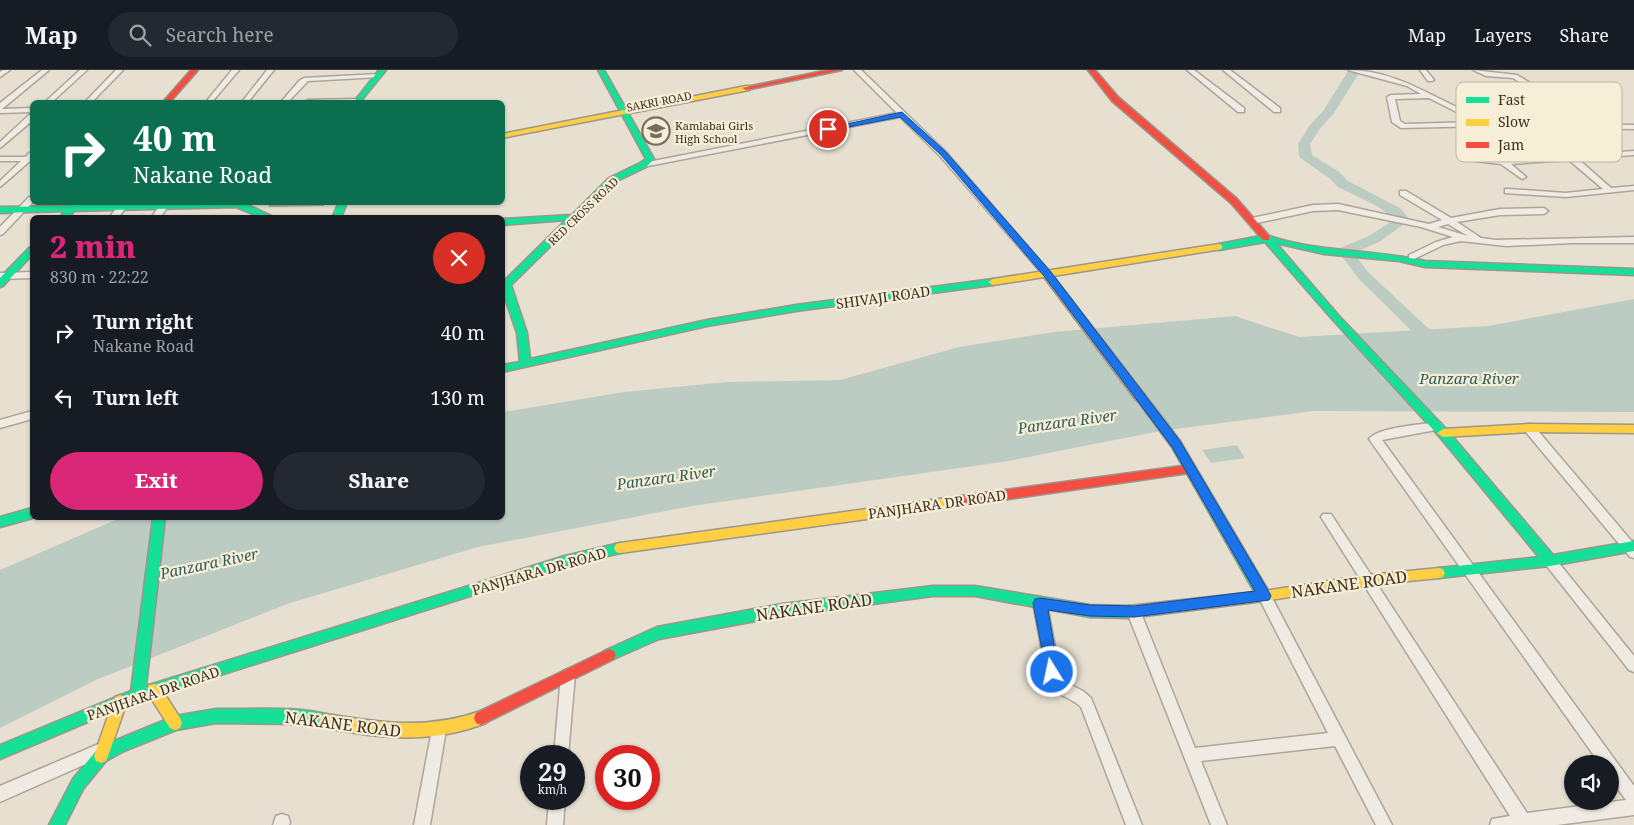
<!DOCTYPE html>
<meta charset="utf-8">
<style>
:root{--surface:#171b24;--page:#242831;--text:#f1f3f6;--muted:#9ea1a6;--line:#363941;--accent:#db2777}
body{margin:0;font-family:"Noto Serif",serif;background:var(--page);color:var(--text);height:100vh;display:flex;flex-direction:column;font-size:19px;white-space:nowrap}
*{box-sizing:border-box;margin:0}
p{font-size:16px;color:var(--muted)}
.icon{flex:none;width:28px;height:28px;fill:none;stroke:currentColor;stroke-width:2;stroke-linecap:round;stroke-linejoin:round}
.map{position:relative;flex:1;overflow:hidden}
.sheet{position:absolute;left:30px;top:145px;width:475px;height:305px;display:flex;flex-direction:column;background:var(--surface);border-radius:8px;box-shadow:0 1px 4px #0004}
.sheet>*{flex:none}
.guide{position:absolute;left:30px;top:30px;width:475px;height:105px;border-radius:8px;box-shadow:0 1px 4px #0004;background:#0b6e4f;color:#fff;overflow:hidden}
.controls{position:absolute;left:1564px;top:685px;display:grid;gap:10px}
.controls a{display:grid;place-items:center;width:55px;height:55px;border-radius:50%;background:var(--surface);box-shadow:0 1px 4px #0004;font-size:25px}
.speed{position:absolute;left:520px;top:675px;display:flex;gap:10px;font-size:25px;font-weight:700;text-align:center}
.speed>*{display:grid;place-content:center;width:65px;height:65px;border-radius:50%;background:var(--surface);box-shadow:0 1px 4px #0004;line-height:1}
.speed small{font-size:12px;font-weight:400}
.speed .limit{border:8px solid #d22;background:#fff;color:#111}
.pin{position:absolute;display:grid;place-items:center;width:42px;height:42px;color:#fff;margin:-21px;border:2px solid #fff;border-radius:50%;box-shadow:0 1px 5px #0007}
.me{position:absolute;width:55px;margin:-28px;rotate:350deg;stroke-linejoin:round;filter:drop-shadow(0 0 4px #0008)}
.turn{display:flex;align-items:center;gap:18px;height:105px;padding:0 20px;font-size:22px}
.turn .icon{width:65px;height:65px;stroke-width:2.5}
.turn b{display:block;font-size:35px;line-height:42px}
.round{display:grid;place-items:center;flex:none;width:52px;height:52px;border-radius:26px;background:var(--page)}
.head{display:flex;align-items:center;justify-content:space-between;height:85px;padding:0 20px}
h1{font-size:30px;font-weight:800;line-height:38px;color:var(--accent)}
.button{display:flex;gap:10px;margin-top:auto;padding:10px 20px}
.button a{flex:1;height:58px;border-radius:30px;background:var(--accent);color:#fff;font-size:20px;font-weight:800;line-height:58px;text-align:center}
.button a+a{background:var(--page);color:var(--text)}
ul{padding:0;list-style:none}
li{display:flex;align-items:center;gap:15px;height:65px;padding:0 20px}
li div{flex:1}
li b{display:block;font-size:19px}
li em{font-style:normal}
header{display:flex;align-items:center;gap:30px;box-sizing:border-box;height:70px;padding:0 25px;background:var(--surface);border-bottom:1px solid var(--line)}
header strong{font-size:24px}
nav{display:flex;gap:28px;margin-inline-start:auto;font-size:18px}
.search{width:350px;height:45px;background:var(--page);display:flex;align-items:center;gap:12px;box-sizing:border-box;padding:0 18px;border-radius:28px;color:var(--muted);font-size:19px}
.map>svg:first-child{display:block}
.water{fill:#bcccc2}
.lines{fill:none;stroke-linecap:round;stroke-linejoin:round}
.river{fill:#bcccc2;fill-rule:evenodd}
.street-casing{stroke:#ada599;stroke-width:3}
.fast-casing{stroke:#9c958a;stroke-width:3}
.slow-casing{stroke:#9c958a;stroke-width:3}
.jam-casing{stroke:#9c958a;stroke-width:3}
.street{fill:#efebe3;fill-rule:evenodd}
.fast{fill:#16e098;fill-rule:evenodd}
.slow{fill:#ffcf43;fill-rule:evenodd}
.jam{fill:#f24e42;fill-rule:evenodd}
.wall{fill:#afa499}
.route{fill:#1a73e8;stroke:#114b97}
.labels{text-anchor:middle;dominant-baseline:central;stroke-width:4.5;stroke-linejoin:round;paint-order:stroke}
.far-street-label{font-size:11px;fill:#3d2e20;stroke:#f7eed8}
.far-poi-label{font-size:11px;fill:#3d2e20;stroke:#f7eed8;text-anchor:start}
.street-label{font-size:14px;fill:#3d2e20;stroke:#f7eed8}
.water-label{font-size:15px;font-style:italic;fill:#2f5d5a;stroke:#f7eed8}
.near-street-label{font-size:16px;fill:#3d2e20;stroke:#f7eed8}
.key{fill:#f7eed8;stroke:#bfb4a1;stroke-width:1}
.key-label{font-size:14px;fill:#3d2e20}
</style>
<header>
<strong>Map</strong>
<div class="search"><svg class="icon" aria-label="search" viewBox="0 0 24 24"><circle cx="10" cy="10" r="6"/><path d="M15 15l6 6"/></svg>Search here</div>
<nav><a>Map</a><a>Layers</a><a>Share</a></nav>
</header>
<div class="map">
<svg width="1634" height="755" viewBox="0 0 1634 755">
<rect width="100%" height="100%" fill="#e7e0d1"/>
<!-- water -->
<path class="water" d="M1634,229V342L1314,341L1160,361L1009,391L692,436L478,477L287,534L96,610L0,658V500L120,448H502L503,342L624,322L727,312L840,310L959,277L1054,262L1235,246L1299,267L1488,256Z
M1237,375L1245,388L1211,393L1202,380Z"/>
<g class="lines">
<!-- river -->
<path class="river" d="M1349,0H1361L1334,43L1319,60L1310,74L1312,85L1339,102L1348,111L1400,138L1410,150L1379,172L1354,183L1368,202L1444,273L1446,277L1444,281L1438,283L1432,281L1358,208L1338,181L1340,178L1369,166L1395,149L1377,136L1338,117L1329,108L1299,87L1298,74L1310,55L1323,41Z"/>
<!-- street casing -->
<g class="street-casing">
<path id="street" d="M3,0H10L0,7V2Z
M42,0H49L2,39L32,38V42L0,43V33Z
M80,0H87L52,32H45Z
M116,0H123L92,32H85Z
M232,0H239L212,32H206Z
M267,0H274L248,32H242Z
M854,0H861L946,82L1050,202V206H1044L940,86L900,47L643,97L639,95L643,93L897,43Z
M1187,0H1194L1244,38V42H1238Z
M1223,0H1230L1280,38V42H1274Z
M1348,0C1405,0 1446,39 1497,53L1634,55V59L1495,57L1538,88L1634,81V85L1578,89L1611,118L1634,116V120L1566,127L1505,123V119H1508L1566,123L1603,119L1569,90L1511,94L1526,107L1522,109L1501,94L1474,91L1473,89L1477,87L1508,90L1528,88L1485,56L1401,58L1392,52L1387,27L1391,25L1421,24L1407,16ZM1429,28L1476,52H1477L1405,54L1400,51L1395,29Z
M1420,0H1426L1434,10L1432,11H1428Z
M1473,0L1517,5L1572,39L1615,36L1619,38L1615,40L1568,43L1513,8L1486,6Z
M378,4L381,6L380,7L308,11L288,32H281L299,11L304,8Z
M358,29H361V32H304L308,30Z
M29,45H32V51L0,78V72Z
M29,83H32V91H30L0,117V111L21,91H0V87H26Z
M1400,121H1406L1451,148L1500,139L1544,138L1548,141L1544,144L1500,145L1457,152L1481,168L1496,170L1634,167V173H1572L1506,176L1461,171L1443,175L1412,190L1409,189V185L1436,172L1453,167L1421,157L1338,140L1313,141L1252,154L1248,151L1252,148L1313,135L1338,134L1429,154L1442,150L1400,125ZM1448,154L1468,166L1438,157Z
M29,127H32L33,132L3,164L0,165V157Z
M121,132H130L118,148H109Z
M162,132H171L160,148H151Z
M32,202V208L0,209V203Z
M32,341V349L0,358V350Z
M1437,352L1441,353L1443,356L1441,359L1382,370L1634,716V745L1557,755H1490L1492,749L1510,746L1321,447L1323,444H1331L1527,743L1626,730L1610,708V694H1600L1369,369C1378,357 1421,355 1437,352Z
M1529,354L1533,355L1634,474V488L1630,487L1525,361L1523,358L1525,355Z
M1550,486L1554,487L1634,586V602L1629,600L1546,495L1544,491L1546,487Z
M1264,521L1269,522L1392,755H1376L1335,676L1201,691L1227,755H1211L1127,542L1129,538L1134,536L1139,538L1195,678L1328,663L1258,526L1259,522Z
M1040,527L1045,529L1047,533L1061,610L1083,621L1091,628L1142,755H1126L1081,637C1071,627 1054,625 1048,613L1033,533L1035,529Z
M568,599L573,601L575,605L568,686H554L561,605L563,601Z
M439,653L444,655L446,660L430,755H414L432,660L434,655Z
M101,673L106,675L108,680L106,685L0,732V716Z
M549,729H565L563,755H547Z
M282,744L288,746L290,752L289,755H273L276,746Z"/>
</g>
<!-- fast casing -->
<g class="fast-casing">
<path id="fast" d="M379,0H386L360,32H354Z
M598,0H604L654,89L646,97L615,112L581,146L580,149L577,150L511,215L527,263L530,289L707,250L796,235L993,209L998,212L993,215L796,241L707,256L502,302V295L520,292L517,263L502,219V213L566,150L502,155V149L572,145L609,108L640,93L646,89Z
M72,132H81L79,135L241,132L276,148H263L236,137L74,141L68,148H59L65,141L0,143V137L69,136Z
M339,132H347L341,148H332Z
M1266,165C1317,183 1373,179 1425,191L1634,199V205L1425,197L1399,191L1324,184L1276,173L1339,246L1447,360L1553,485L1634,471V481L1550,496L1439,508L1435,507L1433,503L1435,499L1439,498L1539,487L1439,366L1333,250L1265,172L1219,180L1215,177L1219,174Z
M32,177V185L3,216L0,217V208L29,178Z
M1140,323L1144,324L1180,371L1269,522L1270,526L1269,530L1264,531L1259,530L1172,377L1135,327Z
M32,438L33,448L0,457V447Z
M153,448H165L146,616L565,486L620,473L624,474L626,478L624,482L620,483L565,496L154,626L123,637L0,689V675L131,621Z
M933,516H975L1090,535L1129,536L1134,538L1136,542L1134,546L1129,548L1090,547L975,526H933L782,546L659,569L609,591L604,589L602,585L604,581L657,557L782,534Z
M216,639C248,640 303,635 331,646L333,651L331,656L326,658L303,654L216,653L176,660L124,681L106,691L83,719L65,755H49L73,709L96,681L114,671L175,646Z"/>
</g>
<!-- slow casing -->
<g class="slow-casing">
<path id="slow" d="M746,16H749V20L502,68V64Z
M1219,174L1222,175V179L1053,206L1144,324L1145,327L1140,331L1136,330L1044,207L993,215L988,212L993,209Z
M1529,354L1634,355V363L1529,362L1443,367L1437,363L1443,359Z
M961,426L965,428L967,431L965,434L961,436L620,483L616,482L614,478L616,474L620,473Z
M1439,498L1443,499L1445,503L1443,507L1439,508L1368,515L1264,531L1129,548L1124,546L1122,542L1124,538L1129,536L1264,521L1368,505Z
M154,614L159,615L180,648L182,653L180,658L175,660L170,658L149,625L147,620L149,615Z
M120,625L125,627L127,632L108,686L106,691L101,693L96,691L94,686L113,632L115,627Z
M481,641L486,643L488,648L486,653C443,670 401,670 355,663C344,661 332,660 321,656L319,651L321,646L326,644C381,653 427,660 481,641Z"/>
</g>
<!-- jam casing -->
<g class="jam-casing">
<path id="jam" d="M191,0H198L170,32H163Z
M828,0H842L746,20L742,18Z
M1088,0H1095L1118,27L1237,129L1269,166V170H1263L1231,133L1112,31Z
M1189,395L1193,396L1195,399L1193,402L1189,403L961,436L957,434L955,431L957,428L961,426Z
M609,579L614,581L616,585L614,589L481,655L476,653L474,648L476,643Z"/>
</g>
<!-- street -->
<use href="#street" class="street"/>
<!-- fast -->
<use href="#fast" class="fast"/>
<!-- slow -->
<use href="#slow" class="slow"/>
<!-- jam -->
<use href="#jam" class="jam"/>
</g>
<!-- wall -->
<path class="wall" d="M267,132H326L324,136L269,137Z"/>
<!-- route -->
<path class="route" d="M902,42L946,82L1051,202L1180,371L1269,522L1271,526L1269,530L1134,547L1090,546L1048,540L1059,602L1057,606L1052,608L1047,606L1033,533L1035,529L1040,528L1090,535L1134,536L1255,521L1172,377L1044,206L941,85L900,47L828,61L824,59Z"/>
<!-- icons -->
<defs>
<g id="school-ring" transform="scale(1.4375)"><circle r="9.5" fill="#f7eed8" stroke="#786c5e" stroke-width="1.5"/><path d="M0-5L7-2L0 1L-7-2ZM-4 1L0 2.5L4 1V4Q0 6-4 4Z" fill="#786c5e"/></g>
</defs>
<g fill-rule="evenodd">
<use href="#school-ring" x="656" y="61"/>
</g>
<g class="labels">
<!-- far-street labels -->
<g class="far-street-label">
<text transform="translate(659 31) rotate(-11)">SAKRI ROAD</text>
<text transform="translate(583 141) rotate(-44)">RED CROSS ROAD</text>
</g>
<!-- far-poi labels -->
<g class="far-poi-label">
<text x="675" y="55">Kamlabai Girls<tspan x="675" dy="13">High School</tspan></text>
</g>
<!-- street labels -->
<g class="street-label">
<text transform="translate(883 227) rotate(-8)">SHIVAJI ROAD</text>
<text transform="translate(937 434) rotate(-8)">PANJHARA DR ROAD</text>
<text transform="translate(539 501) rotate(-16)">PANJHARA DR ROAD</text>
<text transform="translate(153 623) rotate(-19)">PANJHARA DR ROAD</text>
</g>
<!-- water labels -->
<g class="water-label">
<text x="1469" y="308">Panzara River</text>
<text transform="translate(1067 351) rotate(-8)">Panzara River</text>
<text transform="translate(666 407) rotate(-8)">Panzara River</text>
<text transform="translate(209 493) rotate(-12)">Panzara River</text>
</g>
<!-- near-street labels -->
<g class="near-street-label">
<text transform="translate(1349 514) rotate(-8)">NAKANE ROAD</text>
<text transform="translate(814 537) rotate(-8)">NAKANE ROAD</text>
<text transform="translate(343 654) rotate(7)">NAKANE ROAD</text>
</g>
</g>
<!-- legend -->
<rect x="1456" y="12" width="166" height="80" rx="8" class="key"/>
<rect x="1466" y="27" width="23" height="6" fill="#16e098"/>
<rect x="1466" y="49" width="23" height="7" fill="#ffcf43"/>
<rect x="1466" y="72" width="23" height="6" fill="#f24e42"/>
<g class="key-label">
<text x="1498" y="35">Fast</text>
<text x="1498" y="57">Slow</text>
<text x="1498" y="80">Jam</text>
</g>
</svg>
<div class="controls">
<a><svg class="icon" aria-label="sound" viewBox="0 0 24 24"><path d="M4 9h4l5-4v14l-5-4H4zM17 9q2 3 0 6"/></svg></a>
</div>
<div class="speed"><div>29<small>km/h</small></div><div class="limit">30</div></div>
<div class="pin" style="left:828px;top:59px;background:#d93025"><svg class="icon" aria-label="arrive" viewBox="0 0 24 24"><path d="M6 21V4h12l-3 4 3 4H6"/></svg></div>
<svg class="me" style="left:1052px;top:602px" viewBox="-20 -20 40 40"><circle r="17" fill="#1a73e8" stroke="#fff" stroke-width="3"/><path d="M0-11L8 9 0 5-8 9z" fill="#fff"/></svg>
<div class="guide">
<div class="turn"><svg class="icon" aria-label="right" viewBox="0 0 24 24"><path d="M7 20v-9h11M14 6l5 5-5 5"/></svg><div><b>40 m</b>Nakane Road</div></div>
</div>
<section class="sheet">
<div class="head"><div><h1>2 min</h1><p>830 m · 22:22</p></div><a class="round" style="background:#d93025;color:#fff"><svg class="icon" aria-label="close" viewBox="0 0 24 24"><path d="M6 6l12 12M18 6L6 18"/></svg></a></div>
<ul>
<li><svg class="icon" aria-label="right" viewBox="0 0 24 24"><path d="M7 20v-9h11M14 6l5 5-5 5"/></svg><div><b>Turn right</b><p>Nakane Road</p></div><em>40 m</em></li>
<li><svg class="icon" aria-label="left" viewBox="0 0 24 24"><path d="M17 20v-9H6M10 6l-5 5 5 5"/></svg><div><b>Turn left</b></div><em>130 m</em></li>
</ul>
<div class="button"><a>Exit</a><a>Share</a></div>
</section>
</div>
